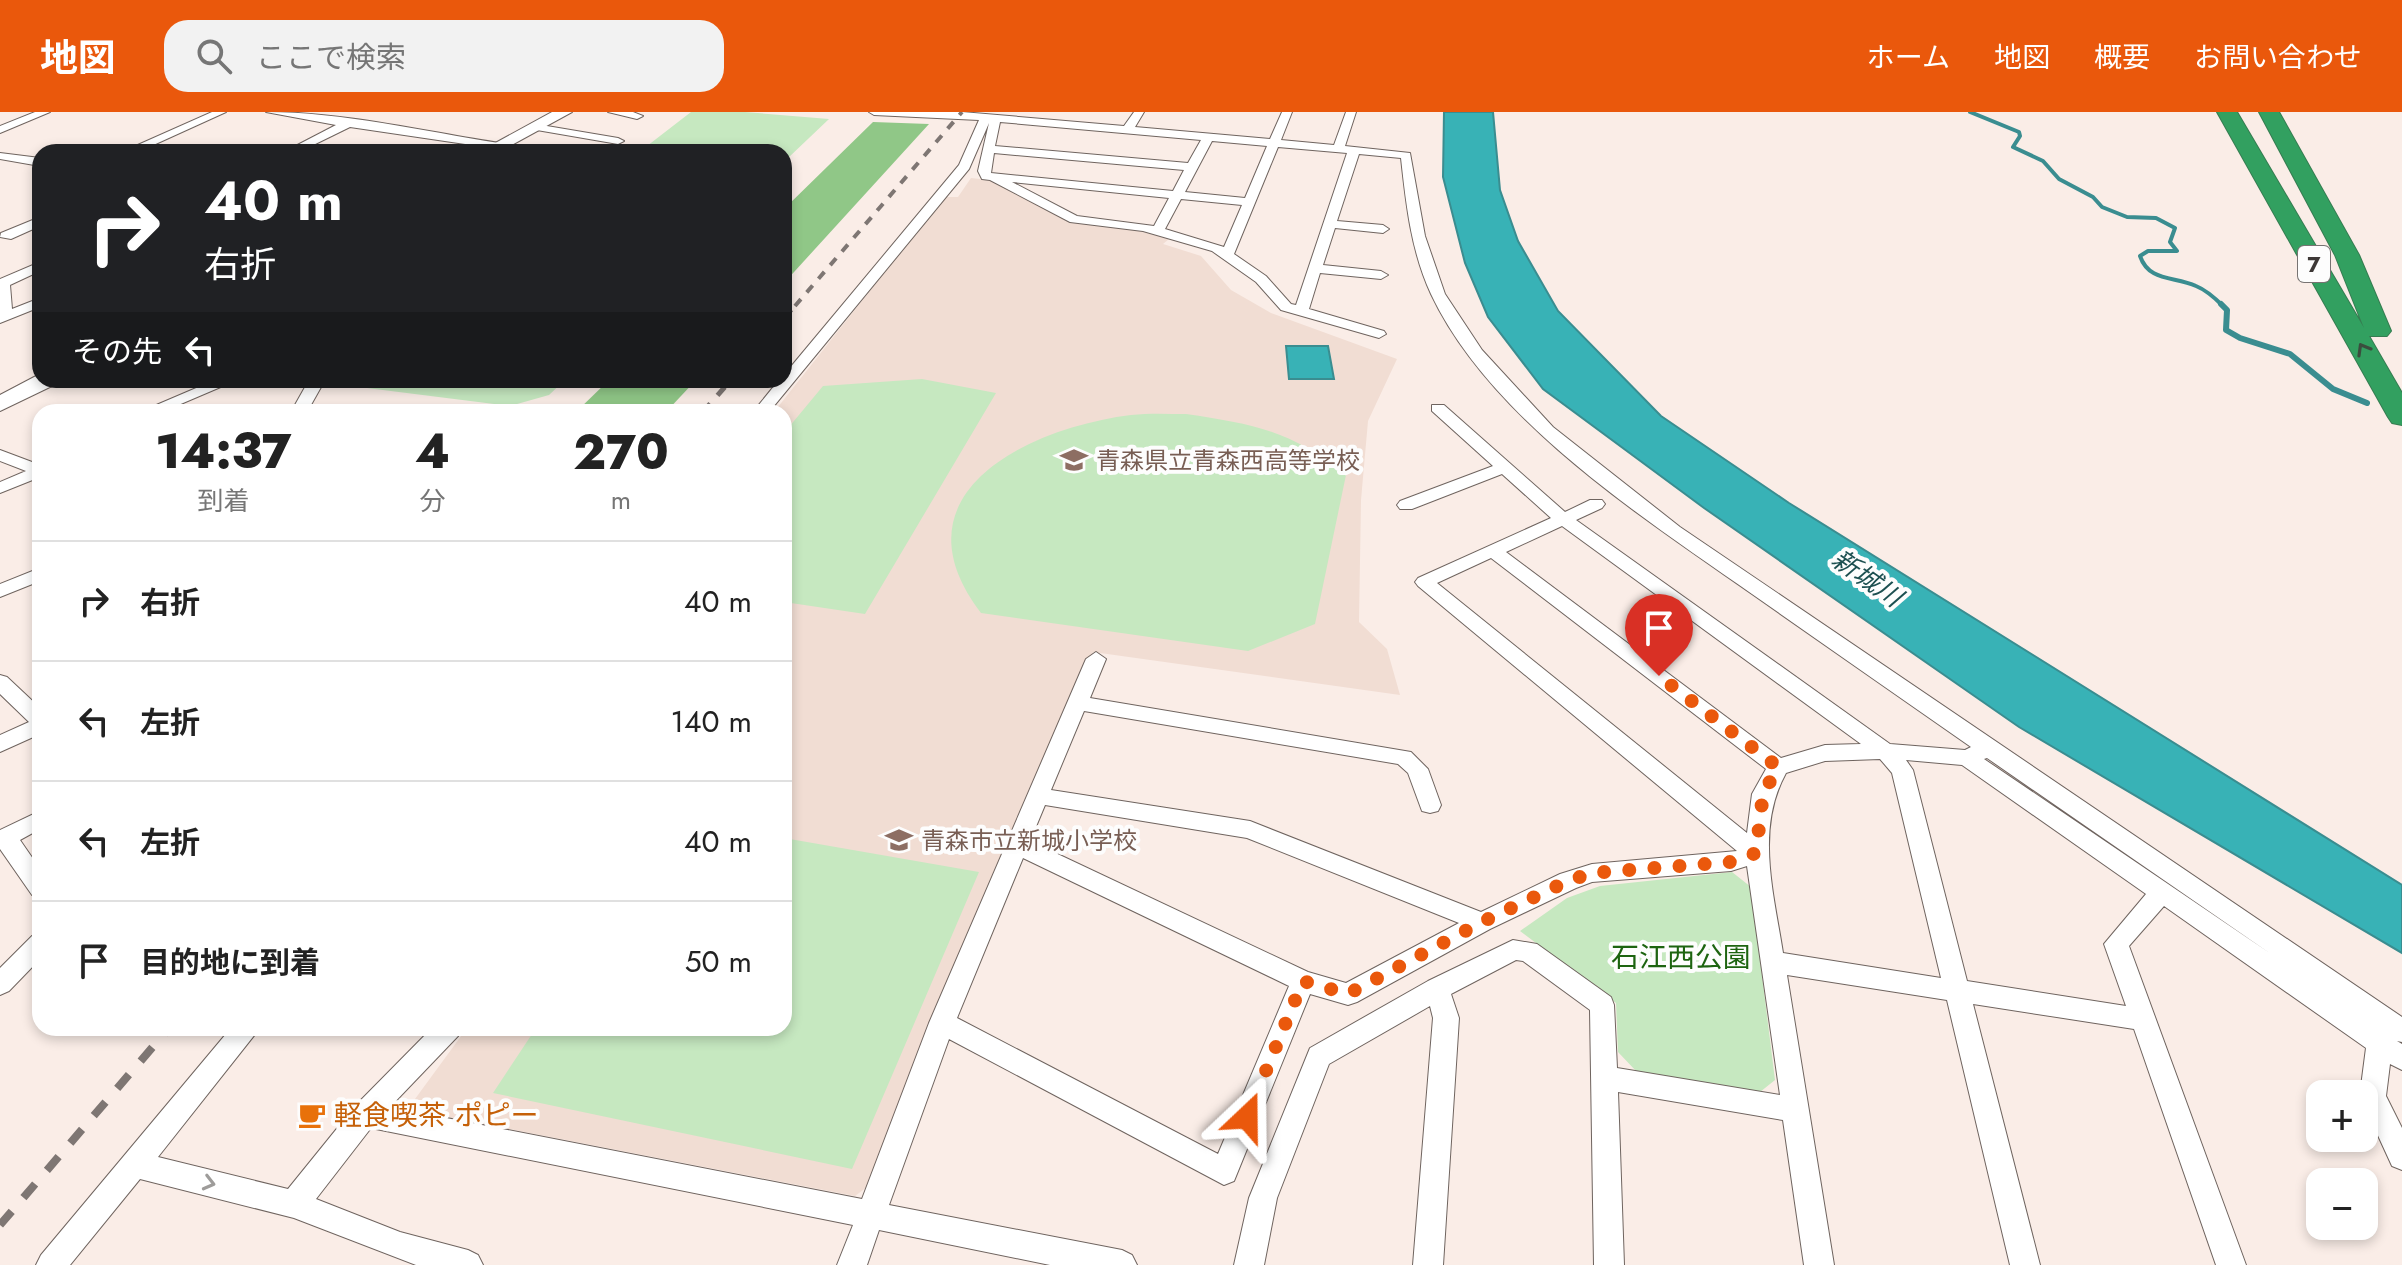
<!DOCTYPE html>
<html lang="ja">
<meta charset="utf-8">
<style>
:root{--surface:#fff;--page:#f2f2f2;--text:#222;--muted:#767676;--line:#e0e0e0;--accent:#ea580c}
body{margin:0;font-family:Jost,"Noto Sans JP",sans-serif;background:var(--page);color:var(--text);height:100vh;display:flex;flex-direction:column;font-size:30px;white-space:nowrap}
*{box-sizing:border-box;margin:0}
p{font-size:26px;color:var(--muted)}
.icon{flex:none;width:44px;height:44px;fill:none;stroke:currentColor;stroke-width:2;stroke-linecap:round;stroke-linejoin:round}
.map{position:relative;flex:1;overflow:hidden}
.panel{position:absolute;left:32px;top:292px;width:760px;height:632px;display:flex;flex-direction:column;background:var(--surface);border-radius:24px;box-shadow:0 4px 12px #0003}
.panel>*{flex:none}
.banner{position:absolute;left:32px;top:32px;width:760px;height:244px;border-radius:24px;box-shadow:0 4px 12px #0003;background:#202124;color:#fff;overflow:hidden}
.controls{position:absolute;left:2306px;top:968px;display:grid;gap:16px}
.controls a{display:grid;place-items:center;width:72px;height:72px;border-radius:16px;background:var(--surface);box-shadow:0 4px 12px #0003;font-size:40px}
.pin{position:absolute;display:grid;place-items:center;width:68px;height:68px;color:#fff;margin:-82px -34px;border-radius:50% 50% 50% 0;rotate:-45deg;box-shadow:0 0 8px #0007}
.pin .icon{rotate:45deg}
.me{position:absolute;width:88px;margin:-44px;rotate:23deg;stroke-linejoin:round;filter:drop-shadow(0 0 6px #0008)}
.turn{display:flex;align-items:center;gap:28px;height:168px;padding:0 40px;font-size:36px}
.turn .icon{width:104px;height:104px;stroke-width:2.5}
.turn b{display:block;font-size:56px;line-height:68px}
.then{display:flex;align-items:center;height:76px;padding:0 40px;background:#0003;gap:16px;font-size:30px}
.eta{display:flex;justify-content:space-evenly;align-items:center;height:136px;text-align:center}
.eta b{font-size:48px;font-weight:800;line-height:56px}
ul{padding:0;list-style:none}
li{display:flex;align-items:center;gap:24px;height:120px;padding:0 40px;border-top:2px solid var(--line)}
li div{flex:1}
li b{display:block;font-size:30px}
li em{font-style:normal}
header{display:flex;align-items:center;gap:48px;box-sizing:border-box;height:112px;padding:0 40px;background:var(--accent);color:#fff}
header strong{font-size:38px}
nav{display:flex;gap:44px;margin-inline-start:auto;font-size:28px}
.search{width:560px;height:72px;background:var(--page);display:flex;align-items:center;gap:20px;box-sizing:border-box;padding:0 28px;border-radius:24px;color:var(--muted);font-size:30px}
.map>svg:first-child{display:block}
.built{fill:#f1ddd3}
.green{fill:#c6e8c0}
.forest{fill:#90c787}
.water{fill:#38b2b6;stroke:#3a8d90;stroke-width:2}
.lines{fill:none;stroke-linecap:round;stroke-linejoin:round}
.stream-far1{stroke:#3a8d90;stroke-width:4}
.stream{stroke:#3a8d90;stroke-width:6}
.street-casing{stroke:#6f645f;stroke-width:2}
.secondary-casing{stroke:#6f645f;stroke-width:2}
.highway-casing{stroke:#367c51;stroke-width:2}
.street{fill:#fff;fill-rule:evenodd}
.secondary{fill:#fff;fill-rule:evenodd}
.highway{fill:#32a060;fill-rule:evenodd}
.rail-far2{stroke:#7e7673;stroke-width:4;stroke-dasharray:9 9;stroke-linecap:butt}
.rail-far1{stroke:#7e7673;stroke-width:5;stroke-dasharray:11 11;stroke-linecap:butt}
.rail{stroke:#7e7673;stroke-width:8;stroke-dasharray:18 18;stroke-linecap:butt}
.oneway{stroke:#3b4d3e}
.oneway2{stroke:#9e9c9a}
.route{stroke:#ea580c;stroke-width:14;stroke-dasharray:0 25.2}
.labels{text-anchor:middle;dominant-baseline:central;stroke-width:8;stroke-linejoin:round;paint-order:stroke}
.shield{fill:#fdfdfd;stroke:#777372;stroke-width:2}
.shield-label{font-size:22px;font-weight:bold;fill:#3d3836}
.education-label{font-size:24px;fill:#785e54;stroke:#fdfdfd;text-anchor:start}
.water-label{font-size:26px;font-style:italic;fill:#1d5051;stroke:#fdfdfd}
.near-park-label{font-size:28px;fill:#1d6410;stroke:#fdfdfd}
.near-food-label{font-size:28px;fill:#c56008;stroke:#fdfdfd;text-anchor:start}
</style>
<header>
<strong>地図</strong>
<div class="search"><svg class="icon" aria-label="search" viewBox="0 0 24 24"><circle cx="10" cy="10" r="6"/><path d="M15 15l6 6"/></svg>ここで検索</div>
<nav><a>ホーム</a><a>地図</a><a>概要</a><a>お問い合わせ</a></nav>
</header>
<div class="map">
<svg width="2402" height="1153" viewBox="0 0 2402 1153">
<rect width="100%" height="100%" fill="#faede7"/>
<!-- built -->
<path class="built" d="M971,66L989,68L1069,109L1139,119L1169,127L1163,132L1201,144L1231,178L1271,201L1397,247L1368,309L1361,388L1359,510L1387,537L1400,583L1093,540L867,1075L855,1084L416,999L415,987L467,916H784V300H774L944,85H958Z"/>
<!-- green -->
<path class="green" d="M691,0H745L829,7L788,46H784V40H713L647,34Z
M922,267L996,281L865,502L784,490V321L823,274Z
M346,268H565L549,283L510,294L351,274Z
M1186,302C1254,312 1292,319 1346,363L1315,512L1248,539L981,501C890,382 1027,316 1131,303C1149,301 1168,302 1186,302Z
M784,726L979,760L852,1057L493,981L536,916H784Z
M1732,760L1751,775L1775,968L1760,980L1636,959L1618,940L1616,891L1520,819L1567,786L1600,774Z"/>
<!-- forest -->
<path class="forest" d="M873,10L929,12L784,171V97Z
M609,268H696L666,300H576Z"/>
<!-- water -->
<path class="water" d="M1444,0H1493L1500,78L1518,129L1558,199L1661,304L1789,391L2402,773V841L2019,615L1704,396L1543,277L1488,205L1465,151L1443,65Z
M1286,234H1328L1334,267H1289Z"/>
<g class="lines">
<!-- stream-far1 -->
<path class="stream-far1" d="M1970,0L2019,20L2020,24L2013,35L2043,49L2059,67L2093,85L2102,95L2127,105L2156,106L2175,116L2170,130L2177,139H2148L2140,144C2149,170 2174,164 2196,174C2206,178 2215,186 2223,194"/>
<!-- stream -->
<path class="stream" d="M2221,192L2227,198L2226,218L2240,226L2290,242L2333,277L2367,291"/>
<!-- street casing -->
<g class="street-casing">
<path id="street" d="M35,0H50L0,21V14Z
M212,0H226L138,40H122Z
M266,0C343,0 422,19 499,31L505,34L499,37L350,15L299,40H284L336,13Z
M608,0H633L643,4L637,7Z
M869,0H962L1124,14L1134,0H1144L1135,15L1270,27L1282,0H1292L1281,28L1334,33L1346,0H1356L1345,34L1410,41L1425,124L1445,182L1482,238L1553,315L1680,415L2402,905V930L2397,929L2402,932V958L2390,952L2386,984L2402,1016V1058L2392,1054L2364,993V982H2360L2366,936L2164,794L2129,834L2246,1153H2216L2134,917L1973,892L2040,1153H2010L1947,888L1787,863L1834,1153H1804L1783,1008L1618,980L1624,1153H1594L1590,898L1523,849L1516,848L1451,882L1459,906L1443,1153H1413L1433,906L1430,894L1329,952L1277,1086L1264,1153H1234L1249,1086L1310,936L1428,869L1513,828L1537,832L1611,885L1614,893L1617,956L1780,983L1747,754L1731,759L1592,770L1576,776L1490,817L1357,890L1348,893L1310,882L1234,1069L1224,1073L949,927L889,1093L1122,1138L1132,1143L1137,1153H1050L879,1118L867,1153H837L853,1113L371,1016L316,1087L400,1120L468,1138L478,1143L483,1153H416L294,1106L140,1067L70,1153H36L41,1143L231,916H260L158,1045L288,1077L356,993L432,916H462L458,924L390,995L862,1087L929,911L1086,547L1096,540L1106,547L1090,586L1411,640L1428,657L1441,693L1438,699L1430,701L1422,699L1408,661L1398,652L1084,599L1051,678L1250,709L1481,800L1560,762L1592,752L1737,739L1418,474L1415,470L1418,466L1551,406L1502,362L1412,397H1400L1397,393L1400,389L1493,354L1432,299V293H1444L1565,400L1590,388H1602L1605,392L1602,396L1576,408L1890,632L1965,638L1971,635C1898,584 1825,533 1752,482C1642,405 1490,307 1431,182C1411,139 1406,92 1401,46L1359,42L1337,109L1383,113L1389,117L1383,121L1335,116L1323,153L1381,159L1388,163L1381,167L1320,161L1309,197L1384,219L1386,222L1379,226L1281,198L1256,170L1212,139L1143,119L1070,110L990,68L982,67L978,59L989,11L969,57L769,300H753L779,268H784V263L959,53L979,8L874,3ZM1000,10L1201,28L1188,51L995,34ZM1212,29L1267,34L1245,86L1185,80ZM1278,35L1347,41L1296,193L1291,192L1266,164L1234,142ZM994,41L1184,58L1173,79L991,61ZM1012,70L1169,86L1154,114L1077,104ZM1181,87L1242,93L1224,135L1165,117ZM1562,414L1861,632L1825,633L1781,646L1506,440ZM1491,446L1766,657L1752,682L1747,721L1437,471ZM1987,646L2271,842L1984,647ZM1880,647L1892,661L1941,866L1783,841C1774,782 1755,717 1786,661L1825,649ZM1906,648L1962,653L2146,782L2104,832L2126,894L1967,869L1913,658ZM1045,693L1247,726L1459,811L1346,871L1308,860L1030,729ZM1023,746L1289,874L1218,1042L957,906Z
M535,12L618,26L624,29L618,32L531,17L529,15Z
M0,41L40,46V54L0,47Z
M40,105V114L11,127L0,125L1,121Z
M40,150V159L10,173L12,197L40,186V195L0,211V167Z
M215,268H237L162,300H140Z
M309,268H325L307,300H291Z
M0,338L40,353V365L0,381V370L26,359L0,349Z
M40,456V469L0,485V472Z
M0,563L7,565L40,596V622L0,640V623L29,610L0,582Z
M40,699V717L20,728L40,757V785L32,783L0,737V718Z
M40,821V847L9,879L0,883V856L32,824Z"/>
</g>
<!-- secondary casing -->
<g class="secondary-casing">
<path id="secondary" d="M552,0H572L499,40H479Z
M38,263L40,268H57L54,273L0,299V283Z"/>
</g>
<!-- highway casing -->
<g class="highway-casing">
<path id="highway" d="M2217,0H2237L2364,216L2335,143L2259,0H2279L2359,143L2391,219L2387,224H2369L2402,281V313L2392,311L2388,305Z"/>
</g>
<!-- street -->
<use href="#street" class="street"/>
<!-- secondary -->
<use href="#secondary" class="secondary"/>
<!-- highway -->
<use href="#highway" class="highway"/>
<!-- rail-far2 -->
<path class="rail-far2" d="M795,194L962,0"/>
<!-- rail-far1 -->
<path class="rail-far1" d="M784,206L796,192
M703,300L731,268"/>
<!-- rail -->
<path class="rail" d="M0,1113L169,916"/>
</g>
<!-- one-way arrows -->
<defs><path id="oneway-chevron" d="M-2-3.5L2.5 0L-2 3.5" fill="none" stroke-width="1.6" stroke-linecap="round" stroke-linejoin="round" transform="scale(2)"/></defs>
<use class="oneway" href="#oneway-chevron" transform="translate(2363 237) rotate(-120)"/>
<use class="oneway2" href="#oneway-chevron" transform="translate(209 1071) rotate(14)"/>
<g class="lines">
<!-- route -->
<path class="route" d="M1247,1005L1303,869L1348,882L1482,810L1568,769L1592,761L1731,750L1756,741L1763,682L1778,655L1659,564"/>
</g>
<!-- icons -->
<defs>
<g id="school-bare" transform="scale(2.16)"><path d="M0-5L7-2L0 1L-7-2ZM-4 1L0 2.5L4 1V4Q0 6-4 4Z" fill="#8d6e63" stroke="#fdfdfd" stroke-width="2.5" paint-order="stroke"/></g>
<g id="cafe-bare" transform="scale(2.16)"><path d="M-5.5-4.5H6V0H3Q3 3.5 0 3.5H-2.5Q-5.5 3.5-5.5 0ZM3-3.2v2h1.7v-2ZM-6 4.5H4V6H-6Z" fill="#e8710a" stroke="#fdfdfd" stroke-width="2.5" paint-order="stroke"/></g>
</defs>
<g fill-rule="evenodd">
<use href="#school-bare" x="1074" y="348"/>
<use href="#school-bare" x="899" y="728"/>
<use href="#cafe-bare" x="312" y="1003"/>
</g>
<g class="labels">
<!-- shield labels -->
<rect class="shield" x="2298" y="134" width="32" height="36" rx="6"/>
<g class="shield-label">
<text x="2314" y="152">7</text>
</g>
<!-- education labels -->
<g class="education-label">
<text x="1096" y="348">青森県立青森西高等学校</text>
<text x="921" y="728">青森市立新城小学校</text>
</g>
<!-- water labels -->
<g class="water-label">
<text transform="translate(1867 466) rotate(35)">新城川</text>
</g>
<!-- near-park labels -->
<g class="near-park-label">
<text x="1681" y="845">石江西公園</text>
</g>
<!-- near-food labels -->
<g class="near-food-label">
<text x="334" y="1003">軽食喫茶 ポピー</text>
</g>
</g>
</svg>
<div class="controls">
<a>+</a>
<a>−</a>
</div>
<div class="pin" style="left:1659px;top:564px;background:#d93025"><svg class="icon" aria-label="arrive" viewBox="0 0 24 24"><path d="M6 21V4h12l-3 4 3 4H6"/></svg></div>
<svg class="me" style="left:1247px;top:1005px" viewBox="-20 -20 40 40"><path d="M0-17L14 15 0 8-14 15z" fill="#ea580c" stroke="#fff" stroke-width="4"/></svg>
<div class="banner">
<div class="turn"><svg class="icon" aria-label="right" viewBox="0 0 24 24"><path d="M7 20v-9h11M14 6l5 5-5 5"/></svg><div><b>40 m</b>右折</div></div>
<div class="then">その先<svg class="icon" aria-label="left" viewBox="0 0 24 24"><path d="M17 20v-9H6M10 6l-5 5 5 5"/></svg></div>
</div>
<section class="panel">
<div class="eta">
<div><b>14:37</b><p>到着</p></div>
<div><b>4</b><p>分</p></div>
<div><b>270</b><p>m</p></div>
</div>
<ul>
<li><svg class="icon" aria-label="right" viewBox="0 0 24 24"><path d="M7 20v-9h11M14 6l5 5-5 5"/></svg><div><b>右折</b></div><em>40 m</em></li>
<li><svg class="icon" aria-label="left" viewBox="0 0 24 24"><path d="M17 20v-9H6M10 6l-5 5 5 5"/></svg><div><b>左折</b></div><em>140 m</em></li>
<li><svg class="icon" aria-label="left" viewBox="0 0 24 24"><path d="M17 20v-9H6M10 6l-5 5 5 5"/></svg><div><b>左折</b></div><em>40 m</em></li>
<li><svg class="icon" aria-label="arrive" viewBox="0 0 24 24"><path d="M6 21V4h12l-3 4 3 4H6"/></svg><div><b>目的地に到着</b></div><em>50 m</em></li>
</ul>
</section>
</div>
